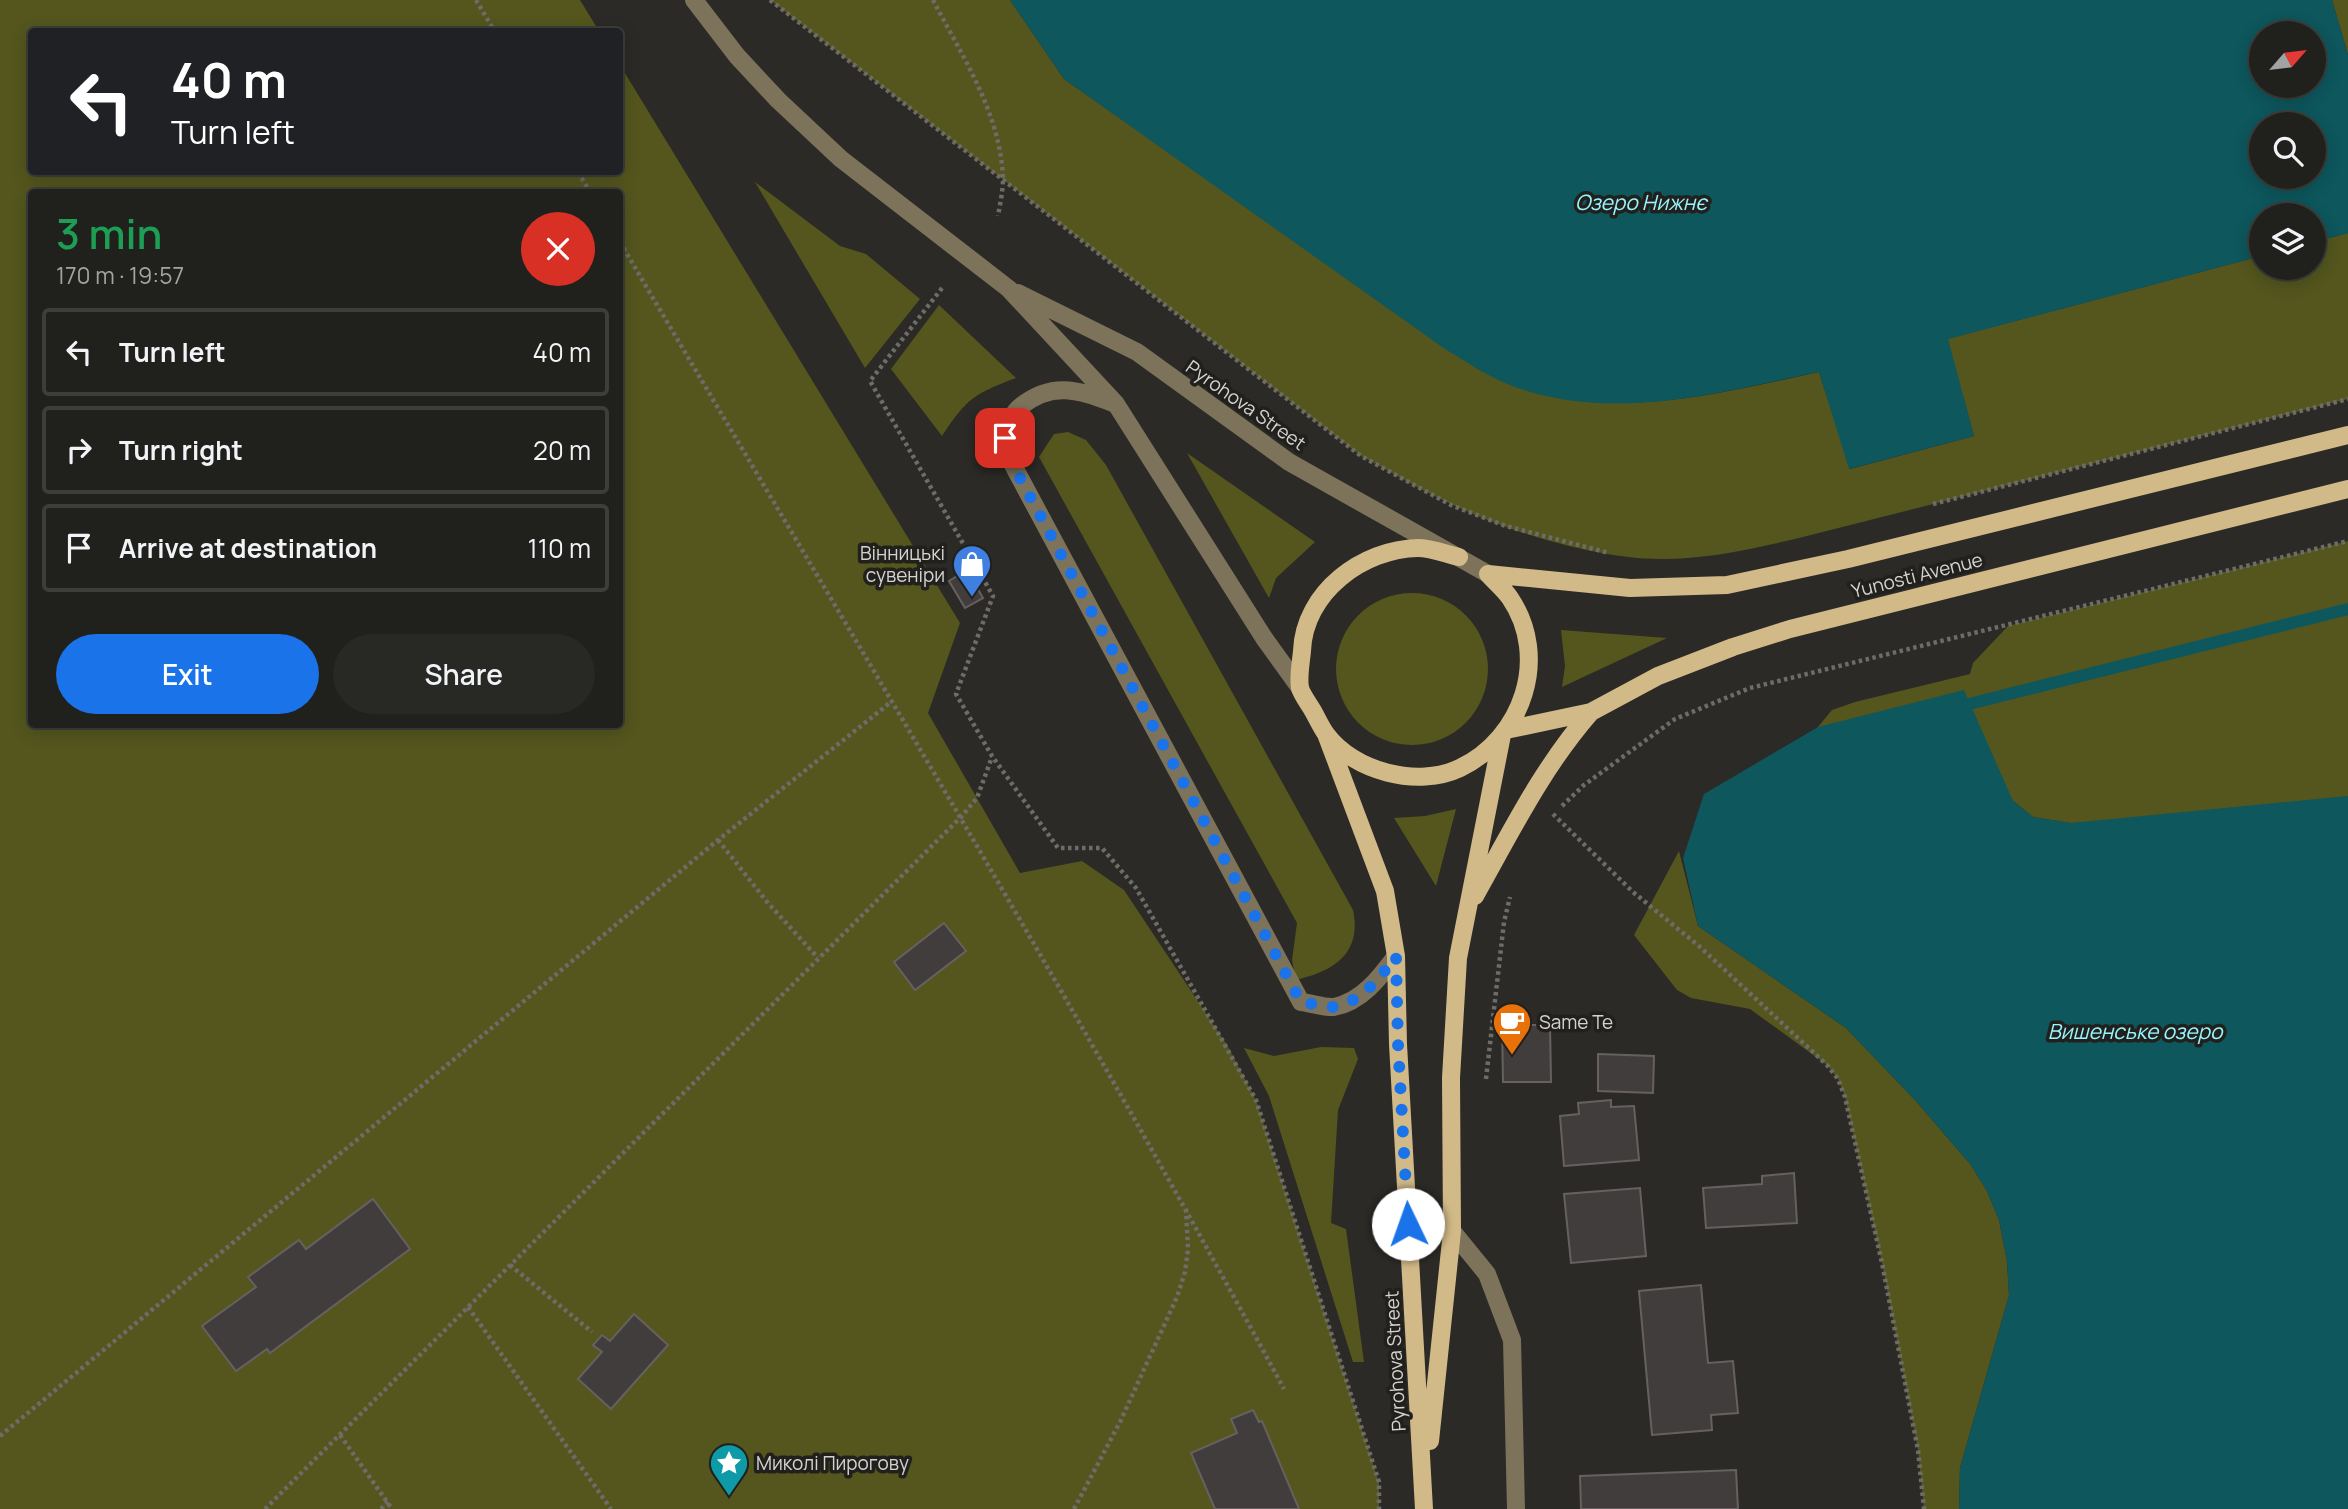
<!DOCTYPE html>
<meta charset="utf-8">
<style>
:root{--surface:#20201c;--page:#282825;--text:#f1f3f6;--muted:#a2a3a3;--line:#3d3e3b;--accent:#1a73e8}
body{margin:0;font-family:Manrope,sans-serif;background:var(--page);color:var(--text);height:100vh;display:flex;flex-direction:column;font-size:26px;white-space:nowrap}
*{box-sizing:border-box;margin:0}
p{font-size:23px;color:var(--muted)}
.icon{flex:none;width:38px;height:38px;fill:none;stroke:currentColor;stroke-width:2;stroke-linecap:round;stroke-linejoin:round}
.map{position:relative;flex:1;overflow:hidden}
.panel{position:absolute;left:28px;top:189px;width:595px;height:539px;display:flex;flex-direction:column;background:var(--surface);border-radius:7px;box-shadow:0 4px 18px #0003,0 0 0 2px var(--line)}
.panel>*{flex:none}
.banner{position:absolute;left:28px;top:28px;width:595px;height:147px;border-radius:7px;box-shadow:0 4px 18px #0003,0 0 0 2px var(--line);background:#202124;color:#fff;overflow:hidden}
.needle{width:46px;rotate:62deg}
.buttons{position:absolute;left:2249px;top:21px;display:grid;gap:14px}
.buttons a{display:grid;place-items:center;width:77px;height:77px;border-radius:50%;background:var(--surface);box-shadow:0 4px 18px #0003,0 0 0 2px var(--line);font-size:35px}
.pin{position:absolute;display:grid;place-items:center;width:60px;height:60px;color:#fff;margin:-30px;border-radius:14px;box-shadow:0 4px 10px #0006}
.me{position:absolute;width:77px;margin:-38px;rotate:357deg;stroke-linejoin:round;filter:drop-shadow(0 0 5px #0008)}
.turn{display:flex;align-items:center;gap:24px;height:147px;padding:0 28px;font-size:32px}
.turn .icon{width:91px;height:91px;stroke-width:2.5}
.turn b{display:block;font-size:49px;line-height:60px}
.round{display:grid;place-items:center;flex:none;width:74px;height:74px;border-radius:37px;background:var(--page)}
.head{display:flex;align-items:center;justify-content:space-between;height:119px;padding:0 28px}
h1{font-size:42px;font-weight:600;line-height:52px;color:#1e9e55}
.button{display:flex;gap:14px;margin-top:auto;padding:14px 28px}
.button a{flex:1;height:80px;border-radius:42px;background:var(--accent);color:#fff;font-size:28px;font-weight:600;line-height:80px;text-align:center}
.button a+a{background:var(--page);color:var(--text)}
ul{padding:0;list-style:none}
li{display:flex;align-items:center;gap:21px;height:88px;margin:0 14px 10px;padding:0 14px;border:4px solid var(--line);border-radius:7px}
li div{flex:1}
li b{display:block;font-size:26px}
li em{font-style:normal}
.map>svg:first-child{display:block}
.green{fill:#54561e;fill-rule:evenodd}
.water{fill:#0d575d;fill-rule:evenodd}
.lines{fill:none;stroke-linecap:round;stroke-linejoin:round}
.stream{stroke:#0d575d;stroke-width:12}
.building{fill:#423d3d;stroke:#666160;stroke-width:2}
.path{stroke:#6d6c68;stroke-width:4.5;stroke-dasharray:3.5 3.5;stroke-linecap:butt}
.minor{stroke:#7d725a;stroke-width:18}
.major{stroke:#d2ba88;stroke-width:18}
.route{stroke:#1a73e8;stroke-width:12;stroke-dasharray:0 21.6}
.labels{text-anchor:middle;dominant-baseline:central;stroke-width:7;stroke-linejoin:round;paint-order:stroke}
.street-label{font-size:19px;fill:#d4d3d1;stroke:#21201c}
.poi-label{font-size:19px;fill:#d4d3d1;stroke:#21201c;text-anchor:start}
.water-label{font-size:21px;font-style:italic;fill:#96f5ff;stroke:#21201c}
</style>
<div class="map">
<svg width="2348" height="1509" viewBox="0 0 2348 1509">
<rect width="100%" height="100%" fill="#2b2a26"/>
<!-- green -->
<path class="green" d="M0,0H580L599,31L32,32V172H620V65L960,623L928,713L1020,873L1082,861L1124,890L1227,1045L1256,1100L1379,1482V1509H0ZM32,192H620V724H32Z
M770,0H1010L1064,79L1478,369C1491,375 1504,383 1517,387C1622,420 1717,394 1819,372L1850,469L1974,436L1947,339L2261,256V268H2314V242L2348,233V399L1799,538C1756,548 1712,558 1667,559C1603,561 1508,532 1451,504C1420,490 1391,472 1361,456Z
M2332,0H2348V55Z
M755,182L840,246L866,254L920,299L865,368Z
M939,305L1016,378C974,394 967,398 942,436L891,369Z
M1068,432L1086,440L1106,465L1353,910C1362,953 1335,971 1296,980L1292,960L1297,923L1039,457L1054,434Z
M1187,453L1315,542L1276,578L1269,598Z
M2348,541V819L2070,823L2033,817L2013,801L1818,727L1832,710L1855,702L1970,674L1973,663L2008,626Z
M1336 669a76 76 0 1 1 152 0a76 76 0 1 1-152 0Z
M1561,630L1667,638L1562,687L1565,666Z
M1456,809L1436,886L1394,818L1425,816Z
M1679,851L1698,926L1846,1028L1915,1100L1971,1165L1987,1191L1999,1220L2007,1261L2009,1295L1960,1468L1959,1509H1924L1918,1450L1882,1263L1845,1097L1838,1079L1827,1065L1750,1009L1691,998L1677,990L1634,935Z
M1321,1047L1354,1048L1358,1059L1338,1110L1331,1223L1346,1229L1364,1362H1353L1269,1096L1244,1048L1274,1056Z"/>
<!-- water -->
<path class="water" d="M1010,0H2332L2348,55V233L2314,242V215H2261V256L1948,339L1974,436L1849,469L1819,372C1719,392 1616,423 1515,387C1490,378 1467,362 1445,349L1064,79ZM2261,33H2314V86H2261ZM2261,124H2314V177H2261Z
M1964,690L2013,801L2033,817L2071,823L2348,796V1509H1959L1960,1468L2009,1295L2007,1261L1999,1220L1987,1191L1971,1165L1915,1100L1846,1028L1698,926L1683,858L1704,794L1818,727Z"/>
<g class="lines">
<!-- stream -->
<path class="stream" d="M1969,704L2348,609"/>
</g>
<!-- building -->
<path class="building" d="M967,570L983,598L965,608L949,581Z
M944,923L966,951L915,990L894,962Z
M1502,1025H1550L1551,1082H1503Z
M1598,1054L1654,1056L1653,1093L1598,1091Z
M1611,1100V1107L1634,1106L1639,1160L1564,1166L1560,1116L1579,1114L1578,1103Z
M1794,1173L1797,1223L1706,1228L1703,1188L1762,1184V1176Z
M1640,1188L1646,1256L1571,1263L1564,1194Z
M373,1199L410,1249L270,1353L267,1349L236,1371L202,1326L256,1287L248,1277L299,1240L306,1249Z
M1701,1285L1708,1363L1733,1361L1738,1413L1711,1415L1712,1430L1652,1435L1639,1291Z
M634,1314L668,1345L611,1409L578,1379L602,1352L593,1345L602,1335L610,1341Z
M1253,1410L1259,1422L1262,1421L1299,1509H1215L1191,1453L1237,1433L1231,1419Z
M1736,1470L1738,1509H1581L1580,1476Z"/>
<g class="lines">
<!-- path -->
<path class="path" d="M476,0L495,32
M770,0L1361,456L1451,505L1506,526L1609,553
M933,0C962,56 1001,114 1003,179C1003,191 1000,204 998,216
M578,172L590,192
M620,242C844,623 1074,1000 1284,1389
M942,288L870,381L993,596L956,694L992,756L1058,848H1102L1136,888L1256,1100L1379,1482V1509
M1933,504L2348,399
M1562,806L1584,785L1675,719L1750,688L2348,541
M1553,814L1633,892L1700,947L1827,1065L1838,1079L1845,1097L1882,1263L1918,1450L1924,1509
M718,840L768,903L818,958
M1486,1079L1504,922L1510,897
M510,1265L592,1332
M468,1307L611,1509
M340,1435L392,1509
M0,1436L718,840L891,702
M265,1509L961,817L977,798L992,757
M381,1509L388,1502
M1074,1509L1120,1422L1177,1297L1185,1272L1188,1250L1186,1208"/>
<!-- minor -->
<path class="minor" d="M694,0L737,56L778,100L841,159L1009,289L1116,404L1264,638L1300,688
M1018,293L1137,352L1289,462L1488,574
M1113,403C1078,390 1053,381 1021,406C1013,412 1005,428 1005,439C1006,447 1011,457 1013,465L1301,1002C1311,1003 1325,1008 1334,1007C1362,1002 1381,976 1396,956
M1452,1231L1487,1274L1512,1340L1516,1509"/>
<!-- major -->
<path class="major" d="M1459,557C1446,554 1431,548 1418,548C1363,549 1304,592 1302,651C1301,662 1298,677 1300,688C1302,695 1309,704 1313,711C1317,718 1321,727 1326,734C1354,772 1418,788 1460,768C1523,738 1550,657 1510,598C1504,589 1495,582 1488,574
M1488,574L1630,588L1727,585L1848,559L2348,435
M1506,730L1591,712L1658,676L1733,647L1790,629L2348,489
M1326,734L1385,891L1396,956L1398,1044L1424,1509
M1475,896C1511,832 1542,768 1591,712
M1430,1441L1452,1231L1451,1078L1458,958L1502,735"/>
</g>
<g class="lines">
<!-- route -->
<path class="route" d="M1005,438L1013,465L1301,1002C1311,1003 1325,1008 1334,1007C1362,1002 1381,976 1396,956L1398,1044L1408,1224"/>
</g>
<!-- icons -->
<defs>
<g id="shop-pin" transform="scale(2.0125)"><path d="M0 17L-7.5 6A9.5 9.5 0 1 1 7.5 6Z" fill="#3f7fe0" stroke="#21201c"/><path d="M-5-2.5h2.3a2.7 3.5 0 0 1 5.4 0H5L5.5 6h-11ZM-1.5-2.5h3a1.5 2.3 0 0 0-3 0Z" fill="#fff"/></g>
<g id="cafe-pin" transform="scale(2.0125)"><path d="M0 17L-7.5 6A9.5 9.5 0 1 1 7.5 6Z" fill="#e8710a" stroke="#21201c"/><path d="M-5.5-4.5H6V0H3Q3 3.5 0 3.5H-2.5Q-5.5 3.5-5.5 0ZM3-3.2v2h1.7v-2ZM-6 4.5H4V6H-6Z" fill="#fff"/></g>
<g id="sight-pin" transform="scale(2.0125)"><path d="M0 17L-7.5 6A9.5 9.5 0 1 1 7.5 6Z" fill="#0f9aa8" stroke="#21201c"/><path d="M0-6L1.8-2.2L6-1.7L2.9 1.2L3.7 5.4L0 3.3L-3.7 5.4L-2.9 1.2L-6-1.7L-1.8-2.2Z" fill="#fff"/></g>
</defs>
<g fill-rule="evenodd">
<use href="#shop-pin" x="972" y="564"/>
<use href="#cafe-pin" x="1512" y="1022"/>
<use href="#sight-pin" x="729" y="1463"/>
</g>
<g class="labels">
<!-- street labels -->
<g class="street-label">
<text transform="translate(1246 405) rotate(35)">Pyrohova Street</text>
<text transform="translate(1917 575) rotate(-14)">Yunosti Avenue</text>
<text transform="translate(1395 1361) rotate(-93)">Pyrohova Street</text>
</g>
<!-- poi labels -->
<g class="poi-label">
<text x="945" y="553" text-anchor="end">Вінницькі<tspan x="945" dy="22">сувеніри</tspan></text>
<text x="1539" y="1022">Same Te</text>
<text x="756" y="1463">Миколі Пирогову</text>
</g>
<!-- water labels -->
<g class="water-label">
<text x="1641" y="202">Озеро Нижнє</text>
<text x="2135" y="1031">Вишенське озеро</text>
</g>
</g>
</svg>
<div class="buttons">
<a><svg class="needle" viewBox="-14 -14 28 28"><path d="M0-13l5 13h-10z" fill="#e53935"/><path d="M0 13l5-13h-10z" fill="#a2a3a3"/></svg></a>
<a><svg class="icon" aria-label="search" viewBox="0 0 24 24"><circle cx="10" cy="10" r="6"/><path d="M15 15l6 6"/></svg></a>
<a><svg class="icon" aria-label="layers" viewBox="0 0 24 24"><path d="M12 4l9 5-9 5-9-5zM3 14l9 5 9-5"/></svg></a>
</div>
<div class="pin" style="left:1005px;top:438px;background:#d93025"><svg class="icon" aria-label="arrive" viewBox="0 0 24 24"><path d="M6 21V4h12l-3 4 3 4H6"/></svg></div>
<svg class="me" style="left:1408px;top:1224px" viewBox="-20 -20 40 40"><circle r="19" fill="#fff"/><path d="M0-13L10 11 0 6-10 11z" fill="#1a73e8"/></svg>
<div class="banner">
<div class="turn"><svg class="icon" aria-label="left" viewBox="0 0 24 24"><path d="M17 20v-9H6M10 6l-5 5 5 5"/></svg><div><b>40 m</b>Turn left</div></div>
</div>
<section class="panel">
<div class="head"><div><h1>3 min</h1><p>170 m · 19:57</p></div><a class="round" style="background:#d93025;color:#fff"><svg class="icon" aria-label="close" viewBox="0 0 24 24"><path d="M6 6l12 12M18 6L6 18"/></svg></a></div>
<ul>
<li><svg class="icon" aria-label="left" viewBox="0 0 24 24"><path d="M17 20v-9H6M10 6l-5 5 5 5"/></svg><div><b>Turn left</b></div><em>40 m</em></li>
<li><svg class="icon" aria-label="right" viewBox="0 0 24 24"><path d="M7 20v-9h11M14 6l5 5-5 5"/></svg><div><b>Turn right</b></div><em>20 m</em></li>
<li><svg class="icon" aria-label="arrive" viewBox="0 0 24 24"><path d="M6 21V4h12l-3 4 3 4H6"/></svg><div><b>Arrive at destination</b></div><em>110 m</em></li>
</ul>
<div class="button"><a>Exit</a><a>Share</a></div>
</section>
</div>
